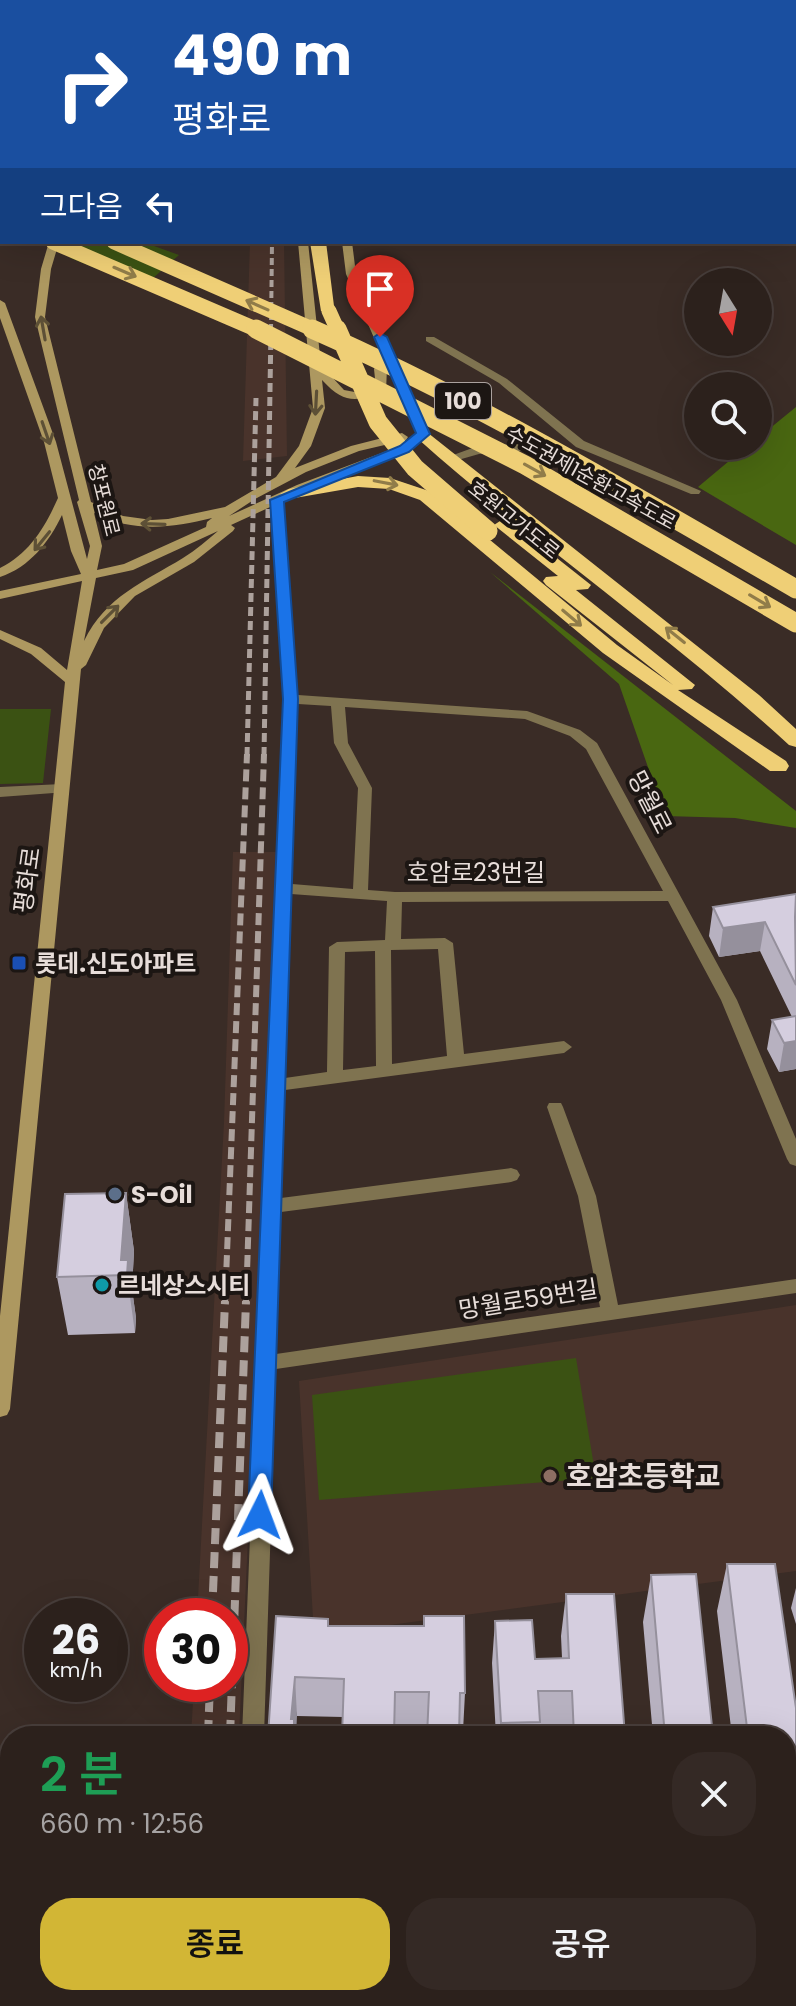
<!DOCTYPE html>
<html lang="ko">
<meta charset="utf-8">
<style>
:root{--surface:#2c211c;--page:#342925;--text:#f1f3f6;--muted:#a6a3a3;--line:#483e3b;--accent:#d2b635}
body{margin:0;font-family:Poppins,"Noto Sans KR",sans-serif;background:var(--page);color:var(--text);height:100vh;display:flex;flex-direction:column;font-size:30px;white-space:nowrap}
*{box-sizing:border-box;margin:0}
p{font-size:26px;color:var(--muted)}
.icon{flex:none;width:44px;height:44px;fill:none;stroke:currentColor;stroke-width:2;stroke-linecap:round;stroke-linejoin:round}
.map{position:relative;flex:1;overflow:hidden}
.panel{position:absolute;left:0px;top:1726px;width:796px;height:280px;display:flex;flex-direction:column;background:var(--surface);border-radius:32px 32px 0 0;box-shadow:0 8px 32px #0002,0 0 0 2px var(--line)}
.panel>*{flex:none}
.top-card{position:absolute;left:0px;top:0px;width:796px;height:244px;box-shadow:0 8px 32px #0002,0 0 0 2px var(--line);background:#1a4fa0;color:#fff;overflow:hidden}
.needle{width:52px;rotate:169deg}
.controls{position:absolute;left:684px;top:268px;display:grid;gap:16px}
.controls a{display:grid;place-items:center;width:88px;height:88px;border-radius:50%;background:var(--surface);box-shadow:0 8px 32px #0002,0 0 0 2px var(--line);font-size:40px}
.speed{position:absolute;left:24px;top:1598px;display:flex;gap:16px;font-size:40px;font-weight:700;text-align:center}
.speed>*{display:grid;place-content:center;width:104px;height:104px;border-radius:50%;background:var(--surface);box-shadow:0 8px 32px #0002,0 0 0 2px var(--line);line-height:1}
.speed small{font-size:20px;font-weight:400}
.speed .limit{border:12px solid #d22;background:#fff;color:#111}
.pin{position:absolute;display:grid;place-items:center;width:68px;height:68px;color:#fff;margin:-82px -34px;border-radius:50% 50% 50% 0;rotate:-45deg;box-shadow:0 0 8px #0007}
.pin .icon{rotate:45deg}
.me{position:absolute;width:88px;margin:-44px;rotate:3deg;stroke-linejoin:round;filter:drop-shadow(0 0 6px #0008)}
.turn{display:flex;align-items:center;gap:28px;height:168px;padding:0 40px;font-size:36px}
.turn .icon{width:104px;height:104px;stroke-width:2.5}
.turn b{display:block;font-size:56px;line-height:68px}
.then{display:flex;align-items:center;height:76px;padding:0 40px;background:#0003;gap:16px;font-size:30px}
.round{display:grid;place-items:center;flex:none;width:84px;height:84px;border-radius:32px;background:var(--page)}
.headline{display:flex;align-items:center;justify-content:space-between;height:136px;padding:0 40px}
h1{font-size:48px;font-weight:600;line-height:60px;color:#1e9e55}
.primary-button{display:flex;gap:16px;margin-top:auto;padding:16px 40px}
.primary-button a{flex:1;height:92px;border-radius:32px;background:var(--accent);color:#111;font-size:32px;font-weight:600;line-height:92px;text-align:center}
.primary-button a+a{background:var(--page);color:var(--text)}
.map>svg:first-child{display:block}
.built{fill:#49332b}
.green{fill:#3b5213}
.forest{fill:#496711}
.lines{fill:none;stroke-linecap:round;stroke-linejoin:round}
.street{fill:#7f7350;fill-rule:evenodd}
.secondary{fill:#ad9860;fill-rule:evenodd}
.highway{fill:#efcf76;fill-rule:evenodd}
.rail-far3{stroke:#aca19c;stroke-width:4;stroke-dasharray:7 4;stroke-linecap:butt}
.rail-far2{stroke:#aca19c;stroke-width:5;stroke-dasharray:9 5;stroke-linecap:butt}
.rail-far1{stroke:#aca19c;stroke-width:6;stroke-dasharray:12 6;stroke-linecap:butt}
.rail{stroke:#aca19c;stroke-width:8;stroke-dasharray:16 8;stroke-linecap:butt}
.highway-bridge-far1{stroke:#efcf76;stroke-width:15}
.highway-bridge{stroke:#efcf76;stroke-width:19}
.wall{fill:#b7b1c0}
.shaded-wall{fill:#95909c}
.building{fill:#d5cedf;stroke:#95909c;stroke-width:2}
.oneway{stroke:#907c49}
.oneway2{stroke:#5d5036}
.route{fill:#1a73e8;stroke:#114b97;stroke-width:2}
.transit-dot{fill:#1a4fb4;stroke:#1c1613;stroke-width:3}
.service-dot{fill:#5c6f8a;stroke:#1c1613;stroke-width:3}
.culture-dot{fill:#0f9aa8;stroke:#1c1613;stroke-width:3}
.education-dot{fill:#8d6e63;stroke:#1c1613;stroke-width:3}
.labels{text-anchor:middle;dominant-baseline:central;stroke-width:8;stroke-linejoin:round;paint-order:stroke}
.far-street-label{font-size:20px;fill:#e7ddd9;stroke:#1c1613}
.shield{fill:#1c1613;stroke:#aaa19e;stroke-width:2}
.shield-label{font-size:22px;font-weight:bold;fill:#e7ddd9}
.street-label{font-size:24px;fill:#e7ddd9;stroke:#1c1613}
.poi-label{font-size:24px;font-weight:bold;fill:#e7ddd9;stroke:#1c1613;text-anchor:start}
.near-poi-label{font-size:28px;font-weight:bold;fill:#e7ddd9;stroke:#1c1613;text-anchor:start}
</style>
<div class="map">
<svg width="796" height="2006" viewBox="0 0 796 2006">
<rect width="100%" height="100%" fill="#3a2c26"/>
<!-- built -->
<path class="built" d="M250,242H284L287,456L243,461Z
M233,852H279L239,1736H191L194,1684H230V1616H197L224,1123Z
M796,1305V1571L314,1635L299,1381Z"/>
<!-- green -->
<path class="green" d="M80,242H143L179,255L143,287L70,258Z
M0,709H51L43,783L0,784Z
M576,1358L596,1478L319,1500L312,1395Z"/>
<!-- forest -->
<path class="forest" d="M796,407V545L698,487L747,446H758V438Z
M490,572L796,811V828L735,818L665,816L619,684Z"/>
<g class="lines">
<!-- street -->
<path class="street" d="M452,0H530L528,2Z
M586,0H596L597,2H587Z
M796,14V20L794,21V15Z
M426,337H434L507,379L584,441L701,491L699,494H691L576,447L499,383L426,341Z
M547,442L553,446L551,449L479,454L451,462L445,458L478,446Z
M277,496L283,500L298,695L527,711L580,730L597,743L737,1000L796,1139V1166L790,1164L787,1159L721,1000L668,901L402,902L401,939L445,938L453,943L464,1054L564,1041L572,1047L564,1053L285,1090L281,1198L511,1168L517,1170L520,1175L517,1180L511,1182L281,1212L276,1354L600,1307L578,1196L547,1107L549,1103H561L563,1107L596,1196L618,1305L796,1279V1293L276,1369L264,1736H242L276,891L274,888L277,884L284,699L271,500ZM298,704L331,706L334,743L358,788L353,889L292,884ZM345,707L525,719L570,736L586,749L663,891L395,892L368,890L372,788L348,743ZM291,894L387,901L385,940L337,942L329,947L327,1072L285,1078ZM438,949L447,1056L392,1064L391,950ZM375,951L376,1066L343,1070L345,952Z
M62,784L67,786L69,789L67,792L0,797V787Z
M796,1975V1999L786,2001L778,1997L786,1996V1977Z
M238,1996H262V2006H238Z
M712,1996H769L765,2004L761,2006H704L708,1998Z"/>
<!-- secondary -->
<path class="secondary" d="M302,0H310V2H302Z
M325,0H333V2H325Z
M0,100L2,101V108L0,107Z
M49,242H59L51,269L45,317L91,502L123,516L152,520L168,519L225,507L276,477L299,446L313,408L298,242H308L321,365L344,390L360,393L376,388L374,369L382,356L346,274L342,242H352L356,274L429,434L408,452L305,491L231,525L235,528L233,531L194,562L135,596L104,628L86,665L81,669L10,1409L7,1415L0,1417V1316L65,682L31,654L0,639V630L41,648L67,670L82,581L0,599V591L81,574L71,551L62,515C49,542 30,567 0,577V568C30,553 45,527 58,498L44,442L0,318V300L5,303L56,442L87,559L90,546L77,502L79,500L35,317L41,269ZM387,367L417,433L400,446L297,485L229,516L255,499L306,472L359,451L406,440L408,437L402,433L351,446L295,468L311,446L325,408L322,380C345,405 356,401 386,392ZM94,513C134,533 171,528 212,518L207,522L206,527L124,564L97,570L102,546ZM218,531C207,540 196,550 183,558C144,582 106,596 84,641L96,578L133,570Z"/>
<!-- highway -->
<path class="highway" d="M0,191L2,192V202L0,201Z
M0,216L2,217V227L0,226Z
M310,242H326L335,314L321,311Z
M423,429L759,695L796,729V747L789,745C670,636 537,545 417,438V430Z
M358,476L390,478L432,492L617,645L673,685L546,585L543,581L546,577L558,576L494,525L503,519L510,521L591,585L588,589L576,590L695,685L692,689L678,690L786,761L789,766L786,771H770L603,653L420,500L389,489L358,487L289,499L280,494L289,489Z"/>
<!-- rail-far3 -->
<path class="rail-far3" d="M271,331L272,242"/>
<!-- rail-far2 -->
<path class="rail-far2" d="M247,756L256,398
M264,756L271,329"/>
<!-- rail-far1 -->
<path class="rail-far1" d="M225,1303L247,754
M246,1303L264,754"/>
<!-- rail -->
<path class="rail" d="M212,1616L225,1301
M208,1736L210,1684
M230,1736L246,1301
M220,1996V2006
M196,2006L197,1996"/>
<!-- highway-bridge-far1 -->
<path class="highway-bridge-far1" d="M53,242L260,331
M114,242L317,331
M329,311L338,331"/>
<!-- highway-bridge -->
<path class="highway-bridge" d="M256,329L525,465L796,623
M312,329C480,403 637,497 796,589
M337,329L378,422L415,468L488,531"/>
</g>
<!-- wall -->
<path class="wall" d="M796,894V1069L779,1072L767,1049L772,1020L792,1017L760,951L719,957L709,936L713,907Z
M126,1193L134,1251L132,1289L136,1318L135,1333L68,1335L57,1277Z
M727,1564L796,1708V1973L786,1976V1736H732L717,1611Z
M651,1575L713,1736H653L643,1622Z
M796,1588V1624L791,1608Z
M566,1594L625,1736H567V1732H539V1736H496L492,1663L495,1621L535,1659L562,1658L561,1636Z
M276,1616L328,1619V1626L465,1693L463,1731H395L343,1717L297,1716Z
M510,1996H642L640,2006H510Z"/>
<!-- shaded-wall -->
<path class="shaded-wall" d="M765,922L760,951L719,957L723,928Z
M796,1041V1069L779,1072L784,1043Z
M126,1193L134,1251L132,1289L136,1318L135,1333L127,1275L121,1260Z
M295,1677L297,1716L296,1736H292L291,1719Z
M796,1937V1970L795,1972L786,1976V1968Z
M90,1996H92L95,2006H90Z"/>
<!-- building -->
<path class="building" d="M796,894L795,917L796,985L765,922L723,928L713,907Z
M796,1016V1041L784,1043L772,1020Z
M126,1193L121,1260H128L127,1275L57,1277L65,1194Z
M727,1564H775L796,1708V1935H786V1736H748Z
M696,1574L713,1736H665L651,1575Z
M566,1594H614L625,1736H574L572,1691H538L540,1722L501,1723L495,1621L532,1620L535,1659L569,1658Z
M276,1616L328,1619V1626H424V1616H464L465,1693H460L459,1736H427L429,1692H395L394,1736H342L344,1679L295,1677L291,1719H294V1736H268Z
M53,1996H90V2006H53Z
M349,1996H382V2006H348Z
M435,1996H478V2006H435Z
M514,1996H561L562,2006H515Z"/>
<!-- one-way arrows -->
<defs><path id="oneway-shaft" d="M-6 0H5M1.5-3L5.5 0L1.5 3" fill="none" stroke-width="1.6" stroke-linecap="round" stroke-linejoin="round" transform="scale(2)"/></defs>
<g class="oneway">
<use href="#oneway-shaft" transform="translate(125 272) rotate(23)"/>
<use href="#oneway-shaft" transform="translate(257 305) rotate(-156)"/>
<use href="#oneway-shaft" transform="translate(535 470) rotate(29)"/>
<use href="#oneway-shaft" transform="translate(386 483) rotate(11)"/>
<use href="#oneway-shaft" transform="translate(760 601) rotate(31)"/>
<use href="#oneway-shaft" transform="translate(572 618) rotate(40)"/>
<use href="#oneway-shaft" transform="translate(675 635) rotate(-141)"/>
</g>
<g class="oneway2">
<use href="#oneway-shaft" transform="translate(43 328) rotate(-100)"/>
<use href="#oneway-shaft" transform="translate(316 403) rotate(93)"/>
<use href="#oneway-shaft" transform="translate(46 433) rotate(71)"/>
<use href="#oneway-shaft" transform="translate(153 524) rotate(-178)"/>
<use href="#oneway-shaft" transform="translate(42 541) rotate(129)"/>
<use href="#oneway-shaft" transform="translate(110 614) rotate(-45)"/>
</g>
<!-- route -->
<path class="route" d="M380,333L387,337L430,434L409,452L284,502L298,699L271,1515L268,1522L260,1525L252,1522L248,1515L283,699L270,500L400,446L416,433L374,337Z"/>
<!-- markers -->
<rect class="transit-dot" x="11" y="955" width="16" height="16" rx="4"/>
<circle class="service-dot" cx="115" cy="1194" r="8"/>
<circle class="culture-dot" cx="102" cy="1285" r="8"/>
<circle class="education-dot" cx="550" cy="1476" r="8"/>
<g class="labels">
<!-- far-street labels -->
<g class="far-street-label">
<text transform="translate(591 478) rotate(29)">수도권제1순환고속도로</text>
<text transform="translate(104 500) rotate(76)">창포원로</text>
<text transform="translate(514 520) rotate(39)">호원고가도로</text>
</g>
<!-- shield labels -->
<rect class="shield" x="435" y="383" width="56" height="36" rx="6"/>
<g class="shield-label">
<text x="463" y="401">100</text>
</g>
<!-- street labels -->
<g class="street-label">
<text transform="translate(650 802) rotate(63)">망월로</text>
<text x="476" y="872">호암로23번길</text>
<text transform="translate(27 880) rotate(-82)">평화로</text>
<text transform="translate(528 1299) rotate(-9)">망월로59번길</text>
</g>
<!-- poi labels -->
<g class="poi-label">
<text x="35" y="963">롯데.신도아파트</text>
<text x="131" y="1194">S-Oil</text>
<text x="118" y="1285">르네상스시티</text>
</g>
<!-- near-poi labels -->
<g class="near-poi-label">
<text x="566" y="1476">호암초등학교</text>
</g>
</g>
</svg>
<div class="controls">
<a><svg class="needle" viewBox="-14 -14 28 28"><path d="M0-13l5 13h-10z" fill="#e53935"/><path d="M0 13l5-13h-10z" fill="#a6a3a3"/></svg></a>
<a><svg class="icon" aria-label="search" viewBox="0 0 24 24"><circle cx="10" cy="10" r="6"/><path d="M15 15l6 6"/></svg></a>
</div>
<div class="speed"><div>26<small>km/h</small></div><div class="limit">30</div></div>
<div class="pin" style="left:380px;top:337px;background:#d93025"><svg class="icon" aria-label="arrive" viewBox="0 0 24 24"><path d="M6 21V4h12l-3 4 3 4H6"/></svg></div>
<svg class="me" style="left:260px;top:1515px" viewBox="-20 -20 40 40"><path d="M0-17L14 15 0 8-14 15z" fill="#1a73e8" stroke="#fff" stroke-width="4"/></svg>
<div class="top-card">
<div class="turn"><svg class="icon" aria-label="right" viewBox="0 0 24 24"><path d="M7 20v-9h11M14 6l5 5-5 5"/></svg><div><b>490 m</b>평화로</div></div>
<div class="then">그다음<svg class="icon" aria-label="left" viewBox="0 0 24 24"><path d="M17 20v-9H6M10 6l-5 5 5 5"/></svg></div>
</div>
<section class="panel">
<div class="headline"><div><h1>2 분</h1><p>660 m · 12:56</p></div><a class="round"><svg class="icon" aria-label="close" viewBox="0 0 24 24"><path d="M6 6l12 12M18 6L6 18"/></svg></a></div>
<div class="primary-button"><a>종료</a><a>공유</a></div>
</section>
</div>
